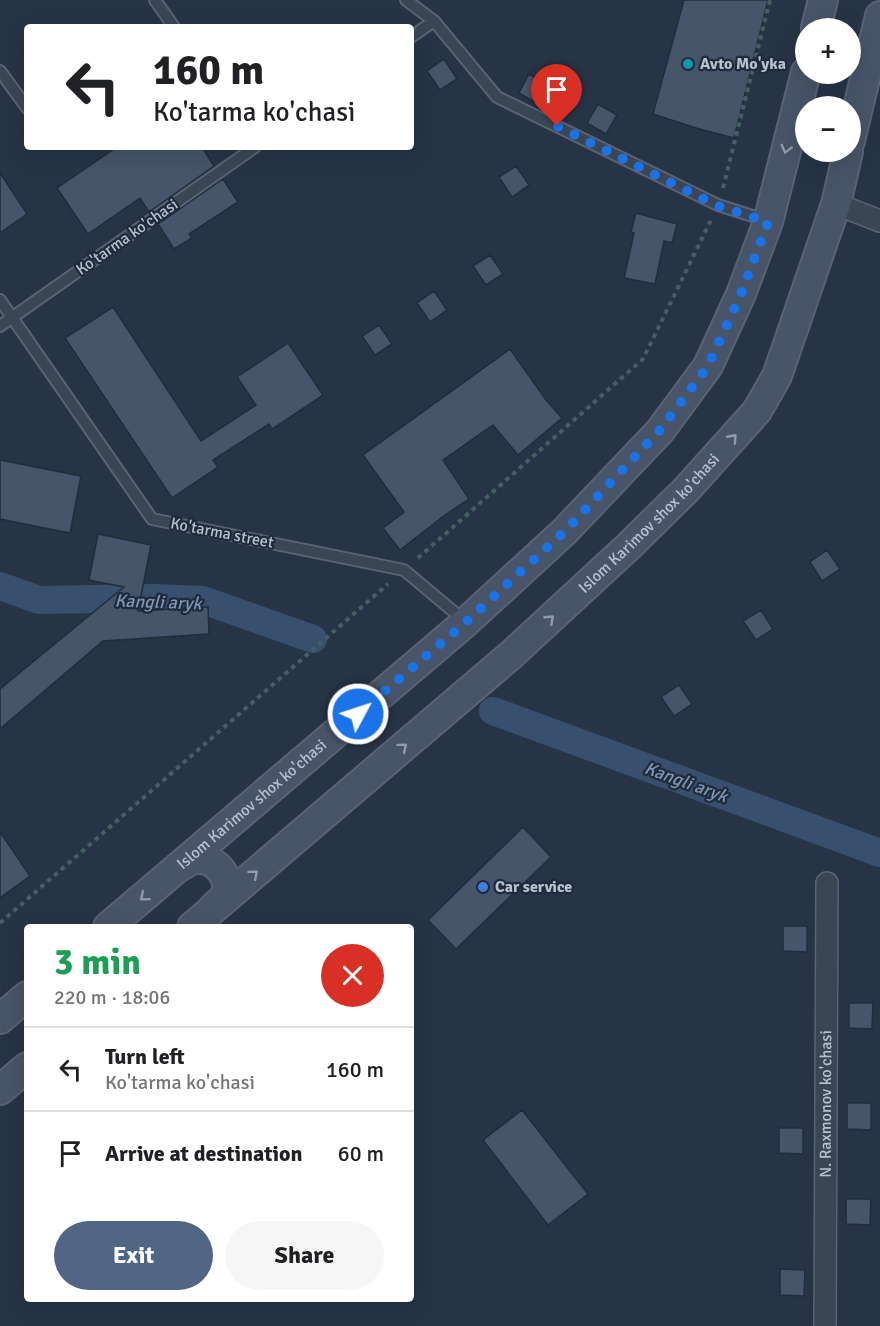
<!DOCTYPE html>
<meta charset="utf-8">
<style>
:root{--surface:#fff;--page:#f6f6f6;--text:#202124;--muted:#757577;--line:#e0e0e0;--accent:#516587}
body{margin:0;font-family:Signika,sans-serif;background:var(--page);color:var(--text);height:100vh;display:flex;flex-direction:column;font-size:22px;white-space:nowrap}
*{box-sizing:border-box;margin:0}
p{font-size:20px;color:var(--muted)}
.icon{flex:none;width:33px;height:33px;fill:none;stroke:currentColor;stroke-width:2;stroke-linecap:round;stroke-linejoin:round}
.map{position:relative;flex:1;overflow:hidden}
.drawer{position:absolute;left:24px;top:924px;width:390px;height:378px;display:flex;flex-direction:column;background:var(--surface);border-radius:6px;box-shadow:0 6px 24px #0002}
.drawer>*{flex:none}
.guide{position:absolute;left:24px;top:24px;width:390px;height:126px;border-radius:6px;box-shadow:0 6px 24px #0002;background:#fff;color:var(--text);overflow:hidden}
.fabs{position:absolute;left:795px;top:18px;display:grid;gap:12px}
.fabs a{display:grid;place-items:center;width:66px;height:66px;border-radius:50%;background:var(--surface);box-shadow:0 6px 24px #0002;font-size:30px}
.pin{position:absolute;display:grid;place-items:center;width:51px;height:51px;color:#fff;margin:-62px -26px;border-radius:50% 50% 50% 0;rotate:-45deg;box-shadow:0 0 6px #0007}
.pin .icon{rotate:45deg}
.me{position:absolute;width:66px;margin:-33px;rotate:50deg;stroke-linejoin:round;filter:drop-shadow(0 0 4px #0008)}
.turn{display:flex;align-items:center;gap:21px;height:126px;padding:0 30px;font-size:27px}
.turn .icon{width:78px;height:78px;stroke-width:2.5}
.turn b{display:block;font-size:42px;line-height:51px}
.round{display:grid;place-items:center;flex:none;width:63px;height:63px;border-radius:32px;background:var(--page)}
.head{display:flex;align-items:center;justify-content:space-between;height:102px;padding:0 30px}
h1{font-size:36px;font-weight:700;line-height:45px;color:#1e9e55}
.button{display:flex;gap:12px;margin-top:auto;padding:12px 30px}
.button a{flex:1;height:69px;border-radius:36px;background:var(--accent);color:#fff;font-size:24px;font-weight:700;line-height:69px;text-align:center}
.button a+a{background:var(--page);color:var(--text)}
ul{padding:0;list-style:none}
li{display:flex;align-items:center;gap:18px;height:84px;padding:0 30px;border-top:2px solid var(--line)}
li div{flex:1}
li b{display:block;font-size:22px}
li em{font-style:normal}
.map>svg:first-child{display:block}
.lines{fill:none;stroke-linecap:round;stroke-linejoin:round}
.canal{stroke:#384f6e;stroke-width:28}
.building{fill:#47556a;stroke:#212c3d;stroke-width:1.5}
.service-casing{stroke:#596372;stroke-width:14}
.minor-casing{stroke:#596372;stroke-width:24}
.secondary-casing{stroke:#596372;stroke-width:32}
.path{stroke:#466062;stroke-width:4;stroke-dasharray:4.5 4.5;stroke-linecap:butt}
.service{stroke:#3b4655;stroke-width:10}
.minor{stroke:#3b4655;stroke-width:21}
.secondary{stroke:#485468;stroke-width:28}
.oneway{stroke:#919baa}
.route{stroke:#1a73e8;stroke-width:10;stroke-dasharray:0 18}
.culture-dot{fill:#0f9aa8;stroke:#1f2a3b;stroke-width:2}
.shop-dot{fill:#3f7fe0;stroke:#1f2a3b;stroke-width:2}
.labels{text-anchor:middle;dominant-baseline:central;stroke-width:4.5;stroke-linejoin:round;paint-order:stroke}
.poi-label{font-size:16px;font-weight:bold;fill:#b8c1ce;stroke:#1f2a3b;text-anchor:start}
.street-label{font-size:16px;fill:#b8c1ce;stroke:#1f2a3b}
.water-label{font-size:18px;font-style:italic;fill:#7d97b7;stroke:#1f2a3b}
</style>
<div class="map">
<svg width="880" height="1326" viewBox="0 0 880 1326">
<rect width="100%" height="100%" fill="#263446"/>
<g class="lines">
<!-- canal -->
<path class="canal" d="M0,586L39,600L154,598L203,600L313,639
M493,711L880,853"/>
</g>
<!-- building -->
<path class="building" d="M684,0H768L734,138L696,128L653,114Z
M444,59L457,79L440,90L427,71Z
M529,74L549,85L538,104L519,93Z
M598,104L617,115L606,134L587,123Z
M117,147H202L214,166L149,212L140,198L88,234L57,188Z
M516,166L529,185L512,197L499,177Z
M0,173L27,214L0,233Z
M223,179L238,202L189,234L192,238L174,249L158,224Z
M636,213L677,224L672,243L664,241L655,284L624,278L634,233L631,232Z
M490,255L503,274L486,285L473,266Z
M434,291L447,310L430,322L417,303Z
M113,307L201,441L256,405L237,377L288,343L323,395L272,429L269,424L213,460L218,467L172,498L65,338Z
M379,325L392,344L375,355L362,336Z
M510,349L546,400L562,418L518,455L493,425L443,460L469,499L445,515L400,550L383,528L404,512L363,455Z
M0,460L81,476L70,533L0,519Z
M98,534L151,545L138,611L208,607L209,634L103,641L0,729V689L124,587L89,580Z
M827,550L840,569L822,581L810,562Z
M761,610L773,629L756,640L743,621Z
M679,685L692,704L674,716L661,697Z
M523,827L551,857L456,949L428,920Z
M0,832L30,876L0,898Z
M783,926H807V952L783,951Z
M849,1003H873L872,1029L849,1028Z
M847,1103H871V1130L847,1129Z
M522,1110L588,1194L548,1225L483,1140Z
M779,1128H803V1154L779,1153Z
M846,1199H871L870,1225L846,1224Z
M780,1269L805,1270L804,1296L780,1295Z"/>
<g class="lines">
<!-- service casing -->
<g class="service-casing">
<path id="service" d="M155,0L174,27
M406,0L434,21L497,97L718,205L768,221
M411,37L434,21
M0,71L27,108
M0,300L152,519L404,570L466,622
M0,326L255,147"/>
</g>
<!-- minor casing -->
<g class="minor-casing">
<g id="minor">
<path d="M836,204L880,221"/>
<path id="s1" d="M825,1326L827,883"/>
</g>
</g>
<!-- secondary casing -->
<g class="secondary-casing">
<g id="secondary">
<path d="M816,28L823,0"/>
<path d="M850,141L880,16"/>
<path d="M179,867C186,863 193,858 201,859C217,860 231,878 226,894C224,899 217,904 213,908"/>
<path id="s2" d="M108,927L466,622L565,531L660,431L708,366L741,294L768,222L806,72"/>
<path id="s3" d="M192,927L511,655L629,546L686,490L757,411L777,376L836,204L848,152"/>
<path d="M0,1019L27,996"/>
<path d="M0,1090L27,1067"/>
</g>
</g>
<!-- path -->
<path class="path" d="M723,188L770,0
M418,558L643,359L711,220
M0,923L388,584"/>
<!-- service -->
<use href="#service" class="service"/>
<!-- minor -->
<use href="#minor" class="minor"/>
<!-- secondary -->
<use href="#secondary" class="secondary"/>
</g>
<!-- one-way arrows -->
<defs><path id="oneway-chevron" d="M-2-3.5L2.5 0L-2 3.5" fill="none" stroke-width="1.6" stroke-linecap="round" stroke-linejoin="round" transform="scale(1.5)"/></defs>
<g class="oneway">
<use href="#oneway-chevron" transform="translate(786 149) rotate(104)"/>
<use href="#oneway-chevron" transform="translate(733 438) rotate(-48)"/>
<use href="#oneway-chevron" transform="translate(550 619) rotate(-43)"/>
<use href="#oneway-chevron" transform="translate(403 747) rotate(-40)"/>
<use href="#oneway-chevron" transform="translate(254 874) rotate(-40)"/>
<use href="#oneway-chevron" transform="translate(144 897) rotate(140)"/>
</g>
<g class="lines">
<!-- route -->
<path class="route" d="M358,714L466,622L565,531L660,430L708,366L741,294L768,222L718,206L557,126"/>
</g>
<!-- markers -->
<circle class="culture-dot" cx="688" cy="64" r="6"/>
<circle class="shop-dot" cx="483" cy="887" r="6"/>
<g class="labels">
<!-- poi labels -->
<g class="poi-label">
<text x="700" y="64">Avto Mo'yka</text>
<text x="495" y="887">Car service</text>
</g>
<!-- street labels -->
<g class="street-label">
<text transform="translate(127 237) rotate(-35)">Ko'tarma ko'chasi</text>
<text stroke="none"><textPath href="#s3" startOffset="610">Islom Karimov shox ko'chasi</textPath></text>
<text transform="translate(222 533) rotate(11)">Ko'tarma street</text>
<text stroke="none"><textPath href="#s2" startOffset="189">Islom Karimov shox ko'chasi</textPath></text>
<text stroke="none"><textPath href="#s1" startOffset="222">N. Raxmonov ko'chasi</textPath></text>
</g>
<!-- water labels -->
<g class="water-label">
<text transform="translate(158 602) rotate(2)">Kangli aryk</text>
<text transform="translate(686 782) rotate(20)">Kangli aryk</text>
</g>
</g>
</svg>
<div class="fabs">
<a>+</a>
<a>−</a>
</div>
<div class="pin" style="left:557px;top:126px;background:#d93025"><svg class="icon" aria-label="arrive" viewBox="0 0 24 24"><path d="M6 21V4h12l-3 4 3 4H6"/></svg></div>
<svg class="me" style="left:358px;top:714px" viewBox="-20 -20 40 40"><circle r="17" fill="#1a73e8" stroke="#fff" stroke-width="3"/><path d="M0-11L8 9 0 5-8 9z" fill="#fff"/></svg>
<div class="guide">
<div class="turn"><svg class="icon" aria-label="left" viewBox="0 0 24 24"><path d="M17 20v-9H6M10 6l-5 5 5 5"/></svg><div><b>160 m</b>Ko'tarma ko'chasi</div></div>
</div>
<section class="drawer">
<div class="head"><div><h1>3 min</h1><p>220 m · 18:06</p></div><a class="round" style="background:#d93025;color:#fff"><svg class="icon" aria-label="close" viewBox="0 0 24 24"><path d="M6 6l12 12M18 6L6 18"/></svg></a></div>
<ul>
<li><svg class="icon" aria-label="left" viewBox="0 0 24 24"><path d="M17 20v-9H6M10 6l-5 5 5 5"/></svg><div><b>Turn left</b><p>Ko'tarma ko'chasi</p></div><em>160 m</em></li>
<li><svg class="icon" aria-label="arrive" viewBox="0 0 24 24"><path d="M6 21V4h12l-3 4 3 4H6"/></svg><div><b>Arrive at destination</b></div><em>60 m</em></li>
</ul>
<div class="button"><a>Exit</a><a>Share</a></div>
</section>
</div>
